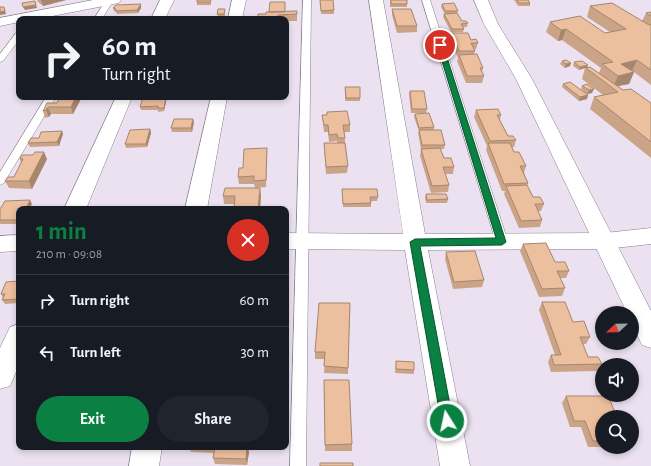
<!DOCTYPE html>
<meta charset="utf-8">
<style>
:root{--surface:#171b24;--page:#20242c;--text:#f1f3f6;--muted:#9ea1a6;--line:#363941;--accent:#0b8043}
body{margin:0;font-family:"Alegreya Sans",sans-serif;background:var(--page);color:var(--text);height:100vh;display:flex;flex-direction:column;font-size:15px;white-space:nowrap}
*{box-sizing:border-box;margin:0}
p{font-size:13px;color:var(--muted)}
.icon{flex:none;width:22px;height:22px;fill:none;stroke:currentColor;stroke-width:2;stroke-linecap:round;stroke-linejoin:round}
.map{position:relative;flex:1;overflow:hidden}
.panel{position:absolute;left:16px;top:206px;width:273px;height:244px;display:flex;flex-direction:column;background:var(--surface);border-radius:8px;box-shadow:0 2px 6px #0003}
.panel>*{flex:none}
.guide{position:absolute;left:16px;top:16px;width:273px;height:84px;border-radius:8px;box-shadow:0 2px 6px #0003;background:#171b24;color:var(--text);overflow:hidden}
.needle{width:26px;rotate:248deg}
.controls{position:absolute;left:595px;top:306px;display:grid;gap:8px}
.controls a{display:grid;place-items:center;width:44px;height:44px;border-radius:50%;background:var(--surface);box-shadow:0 2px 6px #0003;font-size:20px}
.pin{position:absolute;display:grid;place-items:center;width:34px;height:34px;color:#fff;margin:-17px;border:2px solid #fff;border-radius:50%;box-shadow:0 1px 4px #0007}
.me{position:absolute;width:44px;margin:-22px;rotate:350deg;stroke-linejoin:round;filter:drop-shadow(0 0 3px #0008)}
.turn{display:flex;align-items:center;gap:14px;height:84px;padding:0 20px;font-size:18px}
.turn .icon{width:52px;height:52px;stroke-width:2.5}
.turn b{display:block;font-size:28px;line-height:34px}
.round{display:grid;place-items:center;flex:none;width:42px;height:42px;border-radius:21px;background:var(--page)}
.overview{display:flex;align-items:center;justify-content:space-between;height:68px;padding:0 20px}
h1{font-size:24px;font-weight:700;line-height:30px;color:var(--accent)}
.cta{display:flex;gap:8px;margin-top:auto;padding:8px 20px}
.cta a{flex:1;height:46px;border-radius:24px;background:var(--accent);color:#fff;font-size:16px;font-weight:700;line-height:46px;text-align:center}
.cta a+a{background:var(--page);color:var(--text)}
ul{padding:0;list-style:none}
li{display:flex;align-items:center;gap:12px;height:52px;padding:0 20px;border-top:1px solid var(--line)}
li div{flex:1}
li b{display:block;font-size:15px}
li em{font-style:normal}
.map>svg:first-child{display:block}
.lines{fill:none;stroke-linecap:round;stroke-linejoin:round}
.lane-casing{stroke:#88808d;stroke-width:1}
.street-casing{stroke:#88808d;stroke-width:1}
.secondary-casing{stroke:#88808d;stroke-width:1}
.lane{fill:#fff;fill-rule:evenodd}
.street{fill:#fff;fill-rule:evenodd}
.secondary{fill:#fff;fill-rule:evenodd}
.wall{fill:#cba488}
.shaded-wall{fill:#a5866f}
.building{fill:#ecbf9e;stroke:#a5866f}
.route{fill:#0b8043;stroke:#07532c}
</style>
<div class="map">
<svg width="651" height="466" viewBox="0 0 651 466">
<rect width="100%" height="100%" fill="#ebe1f0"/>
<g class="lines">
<!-- lane casing -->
<g class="lane-casing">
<path id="lane" d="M106,0L113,1L102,19H94Z
M303,0H311L306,466H290Z
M422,0H430L508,242L506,245L502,246L498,245L496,242Z
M16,33H19V40L3,61L0,62V54Z
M46,97H56L5,181L4,183L0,185V172Z"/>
</g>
<!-- street casing -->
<g class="street-casing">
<path id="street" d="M160,0H174L165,19H151Z
M232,0H246L242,19H228Z
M369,0H383L425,234L605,233L651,228V244L605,249L428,250L470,466H440L405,250L286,249V233L403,234Z
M116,97H132L86,209H64Z
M211,97H227L207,209H185Z
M19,235V251L0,252V236Z
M19,324V365L10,386L0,389V348L10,327Z
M132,447H162L159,466H129Z"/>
</g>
<!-- secondary casing -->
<g class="secondary-casing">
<path id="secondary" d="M93,0H121L119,3L114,4L37,19H19V22L0,26V18Z
M474,0H488L498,24L532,79L651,311V348L642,345L632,324V313H627L516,79L484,24Z"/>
</g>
<!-- lane -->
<use href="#lane" class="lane"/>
<!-- street -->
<use href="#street" class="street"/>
<!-- secondary -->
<use href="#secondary" class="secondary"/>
</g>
<!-- wall -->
<path class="wall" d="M37,0H66L43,6L38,2Z
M320,0L334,10V14H321Z
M390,0H407V7H390Z
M514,0H528L530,3V6H518Z
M211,1V5H197V2Z
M141,4V8L138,13L117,14L116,12L114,11L113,8Z
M442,4L458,11L457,13L462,21L468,23L467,27H463L464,29L463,32H451L443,17L444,14H445L441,7Z
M590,6L642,21L646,13L651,12V85L634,72L629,84L618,86L623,90L651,103V158L590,109L594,97L603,95L582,79L585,68L579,70L573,66L574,62L587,67L599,73L601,68L562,40L558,41L546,32L550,22L605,33L610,32L587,17Z
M225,9V17H218L217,14Z
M392,9L417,26V32L397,33L392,15Z
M297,11V21H286V19H258V17L266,14L269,12Z
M451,33L471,40L478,43L476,49H474L475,51L474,54L483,68L482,72L484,76L482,83H466L457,61L458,58L450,40Z
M562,61L570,66L565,68L560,64Z
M563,84L588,95L587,99L579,101L562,87Z
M582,86L592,93L587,94L581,89Z
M345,87L360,98V101H345Z
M410,91L427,109L426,113H411L409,94Z
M60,97H82L73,114H51L49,117L45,118L43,111L57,103Z
M167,97L164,111L158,112V110H141L140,107Z
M476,110L501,115L500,120L508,136L516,140L514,147H512L514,152L526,166L524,173L528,183L527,186L533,197L544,204L541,211H538L542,220L540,227L519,228L504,194L505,191H502L486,150L487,146L474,117Z
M327,112L350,125V132H344L348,166L347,173L326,174L324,143H337V141L329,142L328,132H324L322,115H327Z
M415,114L434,127V130L445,145L444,149H440L444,158L454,167L453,174H445L449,185L448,192L431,193L420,156L421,149L418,133L419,131L414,117Z
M194,122L192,132H172L171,128Z
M150,129L151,133L147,147L126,148L125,144Z
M62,131L63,134L59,146L30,147L28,143L39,138Z
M267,148V155L266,187L255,188L254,184H239L238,177L243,168Z
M33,155L47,159L32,189L9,188L5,181L14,177L21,163L20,159Z
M342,189L378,197L377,201H371V207H343Z
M426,194L448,199L447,203H426L425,198Z
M261,195L260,209H234V204H224L223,196Z
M32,204L19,209V224H0V209Z
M523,244L569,271L566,278H560L565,288L562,296L539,297L520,251Z
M446,252L484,280L482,287L453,289L445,259Z
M19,281V303L5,304L2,300L3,298L1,294Z
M542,302L573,322L590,337L586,344H583L588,357L602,364L597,371L551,372L548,362L551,355H555L539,310Z
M350,303L348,374L324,373L325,359H315V352Z
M396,361L414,370V374L395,373Z
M324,380L352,444V451H325Z
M566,396L602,417V447H611H588L581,427H570L562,403Z
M189,447H248L249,452L247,465L215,464L213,458L214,453L191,452Z"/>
<!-- shaded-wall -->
<path class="shaded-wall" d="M41,0H66L43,6Z
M35,1L37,8L25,10L23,7Z
M141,4V8L138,13L137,10Z
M4,7L6,14L0,15V12Z
M566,29L562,40L558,41L561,30Z
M637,60L632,71L616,75L621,64Z
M571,63L570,66L565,68L566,64Z
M588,65L587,68H585L579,70L580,67Z
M634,72L629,84L613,87L618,76Z
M594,89L592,93L587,94L589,90Z
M588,95L587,99L579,101L580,97Z
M76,97H82L73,114L71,107Z
M166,97H167L164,111V108Z
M48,107L51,114L49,117L46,110Z
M193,119L194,122L192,132L191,128Z
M150,129L151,133L147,147L146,144Z
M62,131L63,134L59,146L57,142Z
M44,152L47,159L32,189L29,181Z
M260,188L261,195L260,209H258Z
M30,200L32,204L29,209H26Z
M247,447L249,452L247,465L246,459Z"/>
<!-- building -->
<path class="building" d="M197,0H211L210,2H197Z
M320,0H333L334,10L321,11Z
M391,0H407V4H391Z
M517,0H528L530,3H519Z
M35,1L36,5L23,7L22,3Z
M270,2H285V12H269Z
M454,3L458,11H445L442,4Z
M612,3L649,25L651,24V70L637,60L621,64L634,72L618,76L602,64L613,62L566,29L561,30L550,22L580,16L605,33L626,29L590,6Z
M141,4L137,10L116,11L115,8H113L116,5Z
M0,7H4L5,11L0,12Z
M218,9H225L224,14H217Z
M392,9H411L417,26H397Z
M297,11V14L278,15V19H262V17H258V14H266V12Z
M651,12V16L646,13Z
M457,13L462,21H466L468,23L461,24L464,29H452L444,14Z
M172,17H189L188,19H172Z
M451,33H468L471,40L476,39L478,43H471L475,51H459Z
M477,54L483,68H480L484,76H467L459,55Z
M566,60L571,63L566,64L562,61Z
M582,61L588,65L580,67L574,62Z
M590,67L623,90L631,89L651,103V142L594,97L618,92L586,68Z
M570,82L588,95L580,97L563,84Z
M587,84L594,89L589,90L582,86Z
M345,87H360V98H346Z
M410,91H424L427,109H412Z
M60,97H76L71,107H48L46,110L43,111L47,103H57Z
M143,97H166L164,108H158V106L140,107Z
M498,109L501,115H497L508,136H513L516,140L490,141L476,110Z
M347,111L350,125H343L345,138H338L337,134L329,135L328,125H324L322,115H327V112Z
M429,113L434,127L419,128L415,114Z
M174,119H193L191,128H171Z
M150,129L146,144H125L130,130Z
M419,130H441L445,145H422Z
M62,131L57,142L28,143L31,138H39L41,132Z
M324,143H345L348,166L326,167Z
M488,143H510L514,152H519L526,166H520L528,183L504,184Z
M267,148L266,180L254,181V176L238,177L239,168H243L244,149Z
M440,148L444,158H451L454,167H443L449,185L432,186L421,149Z
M35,152H44L29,181H5L8,177H14L23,159H20L22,155H33Z
M527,185L533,197H540L544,204H535L542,220L521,221L506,186Z
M225,188H260L258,209H234L235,196H223Z
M342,189H377L378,197H370L371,203L343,204Z
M426,194H446L448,199L427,200Z
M30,200L26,209H19V220H0V209L5,201Z
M546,243L555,262H565L569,271H557L565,288L542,289L523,244Z
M475,251L484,280L454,282L446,252Z
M19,281V299L2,300L5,294H1L6,282Z
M542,302H565L573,322L584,321L590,337H580L588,357H598L602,364L554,365L551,355H561Z
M319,303H350L348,368L324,366L325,352H315Z
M396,361L414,362V370L396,369Z
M324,380H349L352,444L325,445Z
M566,396H608L617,417H602V441H593L585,421H574Z
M210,447H247L246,459L213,458L215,447Z
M320,463H353V466H320Z"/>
<!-- route -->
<path class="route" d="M440,43L443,45L506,242L502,245L420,246L453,421L451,425L447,427L442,425L441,421L410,242L415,239L496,238L437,45Z"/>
</svg>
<div class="controls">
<a><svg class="needle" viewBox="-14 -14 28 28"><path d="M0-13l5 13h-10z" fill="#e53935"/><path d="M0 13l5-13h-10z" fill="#9ea1a6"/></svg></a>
<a><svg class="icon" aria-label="sound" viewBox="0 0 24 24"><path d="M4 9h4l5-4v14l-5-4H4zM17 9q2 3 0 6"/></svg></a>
<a><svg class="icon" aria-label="search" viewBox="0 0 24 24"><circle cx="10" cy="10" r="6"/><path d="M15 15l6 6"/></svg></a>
</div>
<div class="pin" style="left:440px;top:45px;background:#d93025"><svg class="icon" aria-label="arrive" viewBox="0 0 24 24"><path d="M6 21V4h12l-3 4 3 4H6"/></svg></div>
<svg class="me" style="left:447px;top:421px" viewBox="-20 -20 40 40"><circle r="17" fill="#0b8043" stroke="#fff" stroke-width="3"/><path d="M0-11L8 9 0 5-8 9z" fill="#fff"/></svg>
<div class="guide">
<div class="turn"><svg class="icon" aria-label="right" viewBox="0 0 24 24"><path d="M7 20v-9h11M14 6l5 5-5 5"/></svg><div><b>60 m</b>Turn right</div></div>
</div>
<section class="panel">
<div class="overview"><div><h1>1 min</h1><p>210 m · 09:08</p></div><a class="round" style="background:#d93025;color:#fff"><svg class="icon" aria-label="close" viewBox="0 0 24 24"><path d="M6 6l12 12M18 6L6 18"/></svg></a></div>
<ul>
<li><svg class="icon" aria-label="right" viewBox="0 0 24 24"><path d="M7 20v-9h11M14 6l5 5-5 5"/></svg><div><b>Turn right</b></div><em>60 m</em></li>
<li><svg class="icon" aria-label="left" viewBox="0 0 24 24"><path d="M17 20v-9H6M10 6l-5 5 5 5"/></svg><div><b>Turn left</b></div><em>30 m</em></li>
</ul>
<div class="cta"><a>Exit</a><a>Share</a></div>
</section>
</div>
